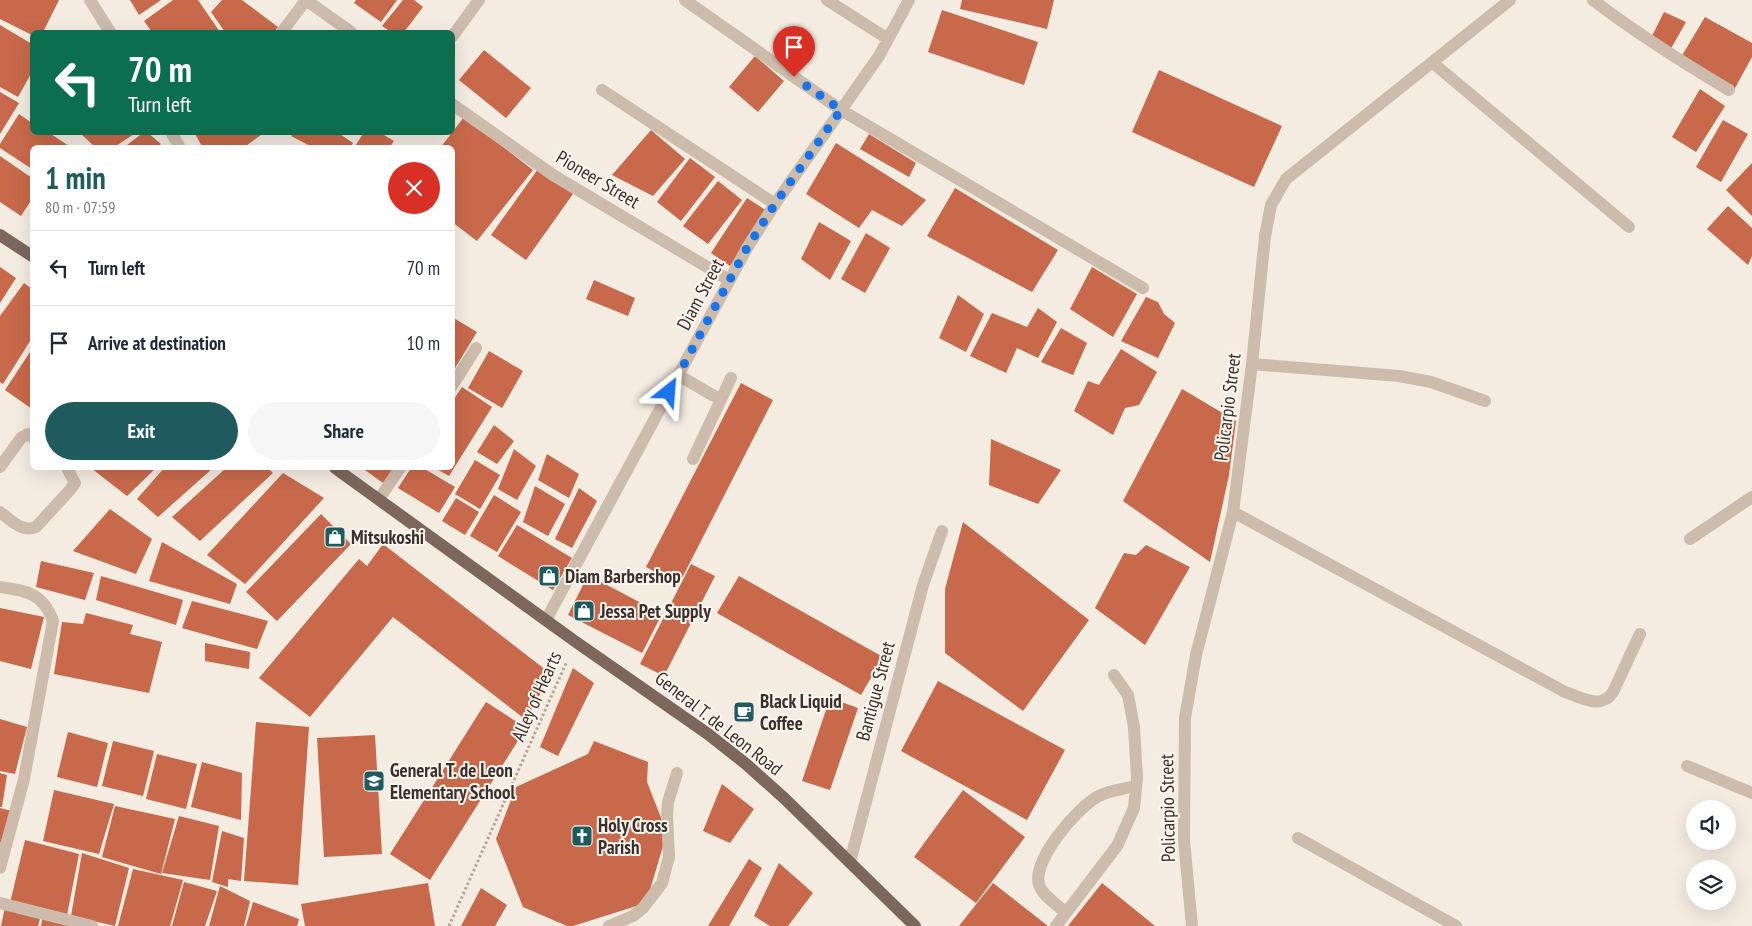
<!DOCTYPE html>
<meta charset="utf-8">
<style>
:root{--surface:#fff;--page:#f6f6f7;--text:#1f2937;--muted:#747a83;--line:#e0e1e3;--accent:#1f5a5e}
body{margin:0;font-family:"PT Sans Narrow",sans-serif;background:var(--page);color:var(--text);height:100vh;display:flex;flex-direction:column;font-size:19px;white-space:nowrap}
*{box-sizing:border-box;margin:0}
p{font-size:16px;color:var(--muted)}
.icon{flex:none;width:28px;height:28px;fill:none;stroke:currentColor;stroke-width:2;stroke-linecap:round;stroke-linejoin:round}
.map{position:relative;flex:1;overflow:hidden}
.details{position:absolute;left:30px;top:145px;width:425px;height:325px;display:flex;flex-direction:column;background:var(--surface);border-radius:8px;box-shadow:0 5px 20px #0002}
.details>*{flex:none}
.hud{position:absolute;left:30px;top:30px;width:425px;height:105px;border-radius:8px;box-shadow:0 5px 20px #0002;background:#0b6e4f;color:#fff;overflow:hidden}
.tools{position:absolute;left:1686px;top:800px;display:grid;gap:10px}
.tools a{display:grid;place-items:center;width:50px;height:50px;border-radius:50%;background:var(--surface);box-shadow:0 5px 20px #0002;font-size:25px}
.pin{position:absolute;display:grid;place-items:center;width:42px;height:42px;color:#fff;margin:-51px -21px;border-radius:50% 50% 50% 0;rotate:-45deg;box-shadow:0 0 5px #0007}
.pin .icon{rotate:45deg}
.me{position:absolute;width:55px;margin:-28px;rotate:28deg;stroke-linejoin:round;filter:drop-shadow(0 0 4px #0008)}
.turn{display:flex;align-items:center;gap:18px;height:105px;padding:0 15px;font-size:22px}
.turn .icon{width:65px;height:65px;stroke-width:2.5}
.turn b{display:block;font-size:35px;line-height:42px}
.round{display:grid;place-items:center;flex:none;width:52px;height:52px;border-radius:26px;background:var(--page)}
.head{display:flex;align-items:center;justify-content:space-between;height:85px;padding:0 15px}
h1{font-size:30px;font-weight:600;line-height:38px;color:var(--accent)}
.button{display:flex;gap:10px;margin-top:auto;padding:10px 15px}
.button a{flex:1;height:58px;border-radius:30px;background:var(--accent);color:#fff;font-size:20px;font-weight:600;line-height:58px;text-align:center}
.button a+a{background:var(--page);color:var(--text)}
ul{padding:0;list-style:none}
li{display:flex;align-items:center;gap:15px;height:75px;padding:0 15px;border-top:1px solid var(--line)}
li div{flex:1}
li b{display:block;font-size:19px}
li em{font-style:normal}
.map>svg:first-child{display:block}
.building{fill:#c8694b}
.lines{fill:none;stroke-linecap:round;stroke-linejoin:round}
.path{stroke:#b9a596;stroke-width:3;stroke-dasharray:2.5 2.5;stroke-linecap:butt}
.minor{stroke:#cdbbac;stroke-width:12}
.major{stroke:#7d675c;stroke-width:12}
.route{stroke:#1a73e8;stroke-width:9;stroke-dasharray:0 16.2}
.labels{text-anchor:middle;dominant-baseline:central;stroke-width:4;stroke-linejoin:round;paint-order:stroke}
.street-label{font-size:19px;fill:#3b302b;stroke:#fbf5ee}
.poi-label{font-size:19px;font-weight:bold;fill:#3b302b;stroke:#fbf5ee;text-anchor:start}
</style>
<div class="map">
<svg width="1752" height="926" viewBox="0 0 1752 926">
<rect width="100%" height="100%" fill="#f4ebe1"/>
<!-- building -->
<path class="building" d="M0,0H59L43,32H32V35L0,19Z
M130,0H161L139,15Z
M173,0H198L220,32H152L144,21Z
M222,0H242L278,27L274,32H225L211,12Z
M356,0H397L381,22L354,3Z
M403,0H414L423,7L404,32H391L382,26Z
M962,0H1054L1047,29L960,9Z
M942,10L1038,42L1024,85L928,52Z
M1664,12L1686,22L1669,52L1650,40Z
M1705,17L1752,43V57L1734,90L1680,59Z
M0,25L32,44V72L18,97L0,87Z
M484,50L531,88L506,118L459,80Z
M755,56L784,81L758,112L729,87Z
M1159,70L1282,126L1254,187L1132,132Z
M1700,89L1725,106L1696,152L1672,137Z
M0,92L19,103L0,134Z
M19,114L32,123V132H48L69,146L68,148H32V169L0,148V144Z
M464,117L533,170L477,241L452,222V148H440Z
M1723,120L1748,134L1721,182L1696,167Z
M651,130L685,159L653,196L612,175Z
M82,132H137L113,148H96L81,134Z
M144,132H147L161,144L157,148H123Z
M194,132H265L243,148H203Z
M296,132H337L353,143L350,148H314L291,136Z
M364,132H379L394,141L389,148H354Z
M869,134L916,163L909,177L860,149Z
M836,143L926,200L902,226L872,210L859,228L806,194Z
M0,156L32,178V199L21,216L0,202Z
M690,158L715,177L681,221L657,202Z
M1752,163V216L1726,190Z
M538,169L573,194L526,260L491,235Z
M718,181L742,200L708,244L683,226Z
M955,188L1058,250L1032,292L927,236Z
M747,198L767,211L730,266L711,253Z
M1728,206L1752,228V256L1748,265L1707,229Z
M819,222L851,241L830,280L801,259Z
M866,233L890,248L865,293L841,279Z
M0,267L16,278L0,303Z
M1092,267L1137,294L1113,337L1070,309Z
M594,280L635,298L628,316L586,299Z
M24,283L32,289V338L3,384L0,382V316Z
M958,295L984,314L966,352L939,338Z
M1146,297L1158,302L1164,314L1175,323L1158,358L1121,341Z
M1038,308L1057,322L1038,358L1017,348L1006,373L970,356L992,313L1027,327Z
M452,317L477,332L452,373Z
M1061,328L1087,343L1073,375L1041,362Z
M32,349V409L5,390Z
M1121,349L1157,372L1139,405L1125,408L1113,435L1074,411L1088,381L1099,385Z
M489,351L523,371L502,408L468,388Z
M741,383L773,400L679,584L646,567Z
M462,387L492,407L449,476L435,468H452V402Z
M1182,389L1236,421L1229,475L1210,562L1123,501Z
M494,425L514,441L497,464L477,452Z
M991,439L1061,470L1038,504L989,485Z
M514,449L536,466L517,500L498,489Z
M547,454L579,474L569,498L538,480Z
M475,460L500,475L480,509L455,494Z
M91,468H156L127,496Z
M164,468H213L158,517L137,499Z
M226,468H268L273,473L200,541L172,517Z
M362,468H398L386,485Z
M411,468H423L455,487L439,513L398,488Z
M283,473L324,498L245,584L207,555Z
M535,486L565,504L548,536L523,522Z
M579,488L597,501L572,548L555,539Z
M494,495L521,512L497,552L470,536Z
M456,498L479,512L465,535L442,521Z
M110,509L152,539L136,574L73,551Z
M321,514L351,544L277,621L246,592Z
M963,522L1089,620L1023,711L945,653V589Z
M517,525L572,558L553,590L498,556Z
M162,542L237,584L230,604L149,581Z
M383,544L551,674L526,720L393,617L310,717L259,678L359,559L367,566Z
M1146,545L1190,567L1145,645L1095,608L1124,553L1136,555Z
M41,561L94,573L85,600L36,587Z
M691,564L715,576L664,676L640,664Z
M588,575L662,614L642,653L568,615Z
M101,576L183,600L176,625L96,600Z
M739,576L883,657L861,695L717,613Z
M192,601L268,621L257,649L182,628Z
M0,608L44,617L31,669L0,661Z
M86,613L133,625L130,634L162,642L149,693L54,674L62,622L83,624Z
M205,643L250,652L249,669L205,661Z
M573,668L594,683L558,756L540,747Z
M938,681L1065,750L1027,820L901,751Z
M830,698L858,708L830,790L802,781Z
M486,702L526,728L430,880L390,854Z
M0,719L27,727L15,774L0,771Z
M256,722L309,727L298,885L244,881Z
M68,732L108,743L97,787L57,777Z
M375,735L382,854L324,857L317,738Z
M113,741L154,751L143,796L102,786Z
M594,741L648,762L647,782L667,833L646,903L573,926H567L523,907L496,839L516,787L588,754Z
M157,754L197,764L186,809L146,799Z
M202,762L242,773L241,820L191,807Z
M0,773L7,775L2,807H0Z
M722,784L754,809L730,843L703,831Z
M54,790L114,804L99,854L43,841Z
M963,790L1025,837L976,903L914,857Z
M115,806L175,819L161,874L102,857Z
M0,808L12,811L0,844Z
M179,816L219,826L210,880L162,873Z
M222,831L244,838L241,881L228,879V887L212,882Z
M25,840L79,854L67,915L10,903Z
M82,853L129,868L115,926L71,916Z
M749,859L762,868L729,926H708Z
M779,863L813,893L788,926H770L754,916Z
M133,869L183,880L170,926H118Z
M184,882L217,891L205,926H172Z
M428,883L435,926H305L301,904Z
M993,883L1048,926H959Z
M1102,883L1155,926H1068Z
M220,886L250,901L244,926H209Z
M481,888L507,905L495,926H461Z
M253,902L299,919L297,926H246Z
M5,907L41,915L38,926H1Z
M43,915L80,926H41Z"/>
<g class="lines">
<!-- path -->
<path class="path" d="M449,926L567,661"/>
<!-- minor -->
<path class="minor" d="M90,0L110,32
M306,0L351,32
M685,0L841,110L1143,288
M827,0L888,39
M1593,0C1636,33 1682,62 1729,90
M282,32L306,0
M452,37L479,0
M1433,63L1629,227
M602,90L775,204
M452,104L553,175L729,280
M171,132L180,148
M1252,364L1399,376L1431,382L1485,401
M678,375L721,400
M452,386L476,348
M693,459L731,378
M0,467L21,438L28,434L32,437
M379,499L400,468
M0,512C11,520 22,533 36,527L70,490L75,483L67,468
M1233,512L1565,692C1583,698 1601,710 1613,692L1640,634
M1690,539L1752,497
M0,587C27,591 43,593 53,621L24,779L0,868
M546,620L747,248L775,204L879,56L909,0
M1687,766L1752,793
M1298,838L1456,926
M850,862L923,585L942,531
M0,903L92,926
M1066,913C1059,906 1046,898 1041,889C1026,866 1078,806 1099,796C1109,790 1125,789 1136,786
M609,926L633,916L643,908L662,883L669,857L667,816L668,802L677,773
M1056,926L1117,846L1134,808L1137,778L1134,727L1128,695L1114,675
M1192,926L1184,840L1185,718L1196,655L1233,512L1252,364L1265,236L1271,205L1286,179L1510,0"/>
<!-- major -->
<path class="major" d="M0,235L32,256
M335,468L576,642L708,734L746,764L784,798L915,926"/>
</g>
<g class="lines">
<!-- route -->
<path class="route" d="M669,392L747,248L775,204L841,110L794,77"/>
</g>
<!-- icons -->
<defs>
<g id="shop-square" transform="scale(1.125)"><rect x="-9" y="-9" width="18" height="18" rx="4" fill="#1f5a5e" stroke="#fbf5ee"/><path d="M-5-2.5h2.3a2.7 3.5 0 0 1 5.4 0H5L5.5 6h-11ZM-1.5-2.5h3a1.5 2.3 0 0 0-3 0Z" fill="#fff"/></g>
<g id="cafe-square" transform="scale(1.125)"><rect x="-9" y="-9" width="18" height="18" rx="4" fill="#1f5a5e" stroke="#fbf5ee"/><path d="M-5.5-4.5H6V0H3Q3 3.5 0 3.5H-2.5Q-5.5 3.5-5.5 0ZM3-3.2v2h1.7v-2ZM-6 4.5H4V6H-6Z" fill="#fff"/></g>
<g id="school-square" transform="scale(1.125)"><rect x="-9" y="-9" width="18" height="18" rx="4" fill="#1f5a5e" stroke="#fbf5ee"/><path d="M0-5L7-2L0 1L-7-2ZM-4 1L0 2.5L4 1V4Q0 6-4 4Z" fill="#fff"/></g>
<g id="church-square" transform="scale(1.125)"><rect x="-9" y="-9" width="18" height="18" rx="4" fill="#1f5a5e" stroke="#fbf5ee"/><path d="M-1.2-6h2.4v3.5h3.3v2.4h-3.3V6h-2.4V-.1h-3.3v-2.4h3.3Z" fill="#fff"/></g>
</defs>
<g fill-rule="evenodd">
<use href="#shop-square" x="335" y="537"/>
<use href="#shop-square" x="549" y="576"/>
<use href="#shop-square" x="584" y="611"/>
<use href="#cafe-square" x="744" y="712"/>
<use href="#school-square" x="374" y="781"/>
<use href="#church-square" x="582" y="836"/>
</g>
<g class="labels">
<!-- street labels -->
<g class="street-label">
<text transform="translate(598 179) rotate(31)">Pioneer Street</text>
<text transform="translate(700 294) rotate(-62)">Diam Street</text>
<text transform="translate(1227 407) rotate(-83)">Policarpio Street</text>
<text transform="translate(875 691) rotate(-75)">Bantigue Street</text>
<text transform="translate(536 696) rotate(-66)">Alley of Hearts</text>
<text transform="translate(719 723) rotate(38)">General T. de Leon Road</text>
<text transform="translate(1167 808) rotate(-91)">Policarpio Street</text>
</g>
<!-- poi labels -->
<g class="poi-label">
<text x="351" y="537">Mitsukoshi</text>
<text x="565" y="576">Diam Barbershop</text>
<text x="600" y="611">Jessa Pet Supply</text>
<text x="760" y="701">Black Liquid<tspan x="760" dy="22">Coffee</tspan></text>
<text x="390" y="770">General T. de Leon<tspan x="390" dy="22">Elementary School</tspan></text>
<text x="598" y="825">Holy Cross<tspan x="598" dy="22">Parish</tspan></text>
</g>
</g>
</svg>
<div class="tools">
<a><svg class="icon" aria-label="sound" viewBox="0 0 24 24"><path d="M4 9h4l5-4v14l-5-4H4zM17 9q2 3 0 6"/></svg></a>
<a><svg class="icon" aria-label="layers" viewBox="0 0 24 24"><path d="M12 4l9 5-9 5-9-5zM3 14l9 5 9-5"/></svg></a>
</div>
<div class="pin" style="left:794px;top:77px;background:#d93025"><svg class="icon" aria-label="arrive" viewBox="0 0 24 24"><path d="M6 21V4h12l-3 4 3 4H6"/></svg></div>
<svg class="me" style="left:669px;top:392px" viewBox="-20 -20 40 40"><path d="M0-17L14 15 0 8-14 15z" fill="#1a73e8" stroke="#fff" stroke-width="4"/></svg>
<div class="hud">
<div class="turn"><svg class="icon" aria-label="left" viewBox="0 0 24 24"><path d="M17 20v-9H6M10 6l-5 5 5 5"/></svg><div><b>70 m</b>Turn left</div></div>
</div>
<section class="details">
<div class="head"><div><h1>1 min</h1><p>80 m · 07:59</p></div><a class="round" style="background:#d93025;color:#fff"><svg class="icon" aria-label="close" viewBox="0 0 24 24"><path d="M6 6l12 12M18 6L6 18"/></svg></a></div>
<ul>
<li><svg class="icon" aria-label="left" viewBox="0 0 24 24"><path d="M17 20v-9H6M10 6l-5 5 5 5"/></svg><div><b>Turn left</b></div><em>70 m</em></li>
<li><svg class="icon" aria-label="arrive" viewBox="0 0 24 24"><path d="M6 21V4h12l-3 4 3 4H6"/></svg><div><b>Arrive at destination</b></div><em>10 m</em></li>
</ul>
<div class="button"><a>Exit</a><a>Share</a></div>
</section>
</div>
